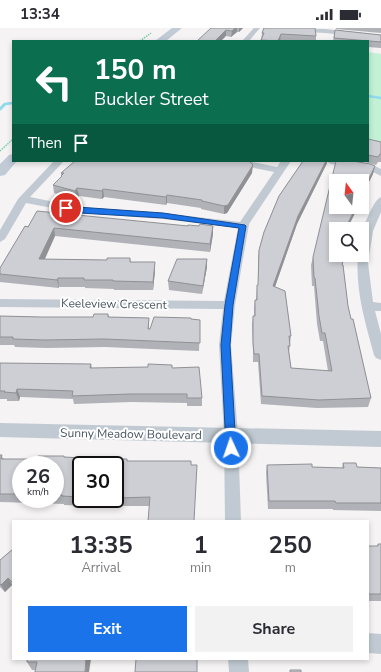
<!DOCTYPE html>
<style>
:root{--surface:#fff;--page:#f2f2f3;--text:#2b2b33;--muted:#7c7c81;--accent:#1a73e8}
body{margin:0;font-family:"Nunito Sans",sans-serif;background:var(--page);color:var(--text);height:100vh;display:flex;flex-direction:column;font-size:15px;white-space:nowrap}
*{box-sizing:border-box;margin:0}
p{font-size:13px;color:var(--muted)}
.icon{flex:none;width:22px;height:22px;fill:none;stroke:currentColor;stroke-width:2;stroke-linecap:round;stroke-linejoin:round}
.map{position:relative;flex:1;overflow:hidden}
.side{position:absolute;left:12px;top:492px;width:357px;height:140px;display:flex;flex-direction:column;background:var(--surface);border-radius:0px;box-shadow:0 2px 6px #0003}
.side>*{flex:none}
.banner{position:absolute;left:12px;top:12px;width:357px;height:122px;border-radius:0px;box-shadow:0 2px 6px #0003;background:#0b6e4f;color:#fff;overflow:hidden}
.needle{width:26px;rotate:345deg}
.fabs{position:absolute;left:329px;top:146px;display:grid;gap:8px}
.fabs a{display:grid;place-items:center;width:40px;height:40px;border-radius:0px;background:var(--surface);box-shadow:0 2px 6px #0003;font-size:20px}
.speed{position:absolute;left:12px;top:428px;display:flex;gap:8px;font-size:20px;font-weight:700;text-align:center}
.speed>*{display:grid;place-content:center;width:52px;height:52px;border-radius:50%;background:var(--surface);box-shadow:0 2px 6px #0003;line-height:1}
.speed small{font-size:10px;font-weight:400}
.speed .limit{border:2px solid #111;border-radius:6px;background:#fff;color:#111}
.pin{position:absolute;display:grid;place-items:center;width:34px;height:34px;color:#fff;margin:-17px;border:2px solid #fff;border-radius:50%;box-shadow:0 1px 4px #0007}
.me{position:absolute;width:44px;margin:-22px;rotate:357deg;stroke-linejoin:round;filter:drop-shadow(0 0 3px #0008)}
.turn{display:flex;align-items:center;gap:14px;height:84px;padding:0 16px;font-size:18px}
.turn .icon{width:52px;height:52px;stroke-width:2.5}
.turn b{display:block;font-size:28px;line-height:34px}
.then{display:flex;align-items:center;height:38px;padding:0 16px;background:#0003;gap:8px;font-size:15px}
.eta{display:flex;justify-content:space-evenly;align-items:center;height:68px;text-align:center}
.eta b{font-size:24px;font-weight:700;line-height:28px}
.action{display:flex;gap:8px;margin-top:auto;padding:8px 16px}
.action a{flex:1;height:46px;border-radius:0px;background:var(--accent);color:#fff;font-size:16px;font-weight:700;line-height:46px;text-align:center}
.action a+a{background:var(--page);color:var(--text)}
.status{display:flex;justify-content:space-between;align-items:center;height:28px;padding:0 20px;background:var(--surface);direction:ltr}
.status svg{height:11px;fill:currentColor}
.map>svg:first-child{display:block}
.green{fill:#c3f1d5}
.lines{fill:none;stroke-linecap:round;stroke-linejoin:round}
.stream-far1{stroke:#90daee;stroke-width:2.5}
.stream{stroke:#90daee;stroke-width:3}
.path{stroke:#7ad0a6;stroke-width:1.5;stroke-dasharray:1.5 1;stroke-linecap:butt}
.minor{fill:#c1cad2;fill-rule:evenodd}
.tertiary{fill:#c1cad2;fill-rule:evenodd}
.secondary{fill:#c1cbd6;fill-rule:evenodd}
.wall{fill:#b0b2b7;fill-rule:evenodd}
.shaded-wall{fill:#909195}
.building{fill:#cdcfd5;stroke:#909195}
.route{fill:#1a73e8;stroke:#114b97}
.labels{text-anchor:middle;dominant-baseline:central;stroke-width:4;stroke-linejoin:round;paint-order:stroke}
.street-label{font-size:12px;fill:#4a5661;stroke:#fff}
</style>
<div class="status"><b>13:34</b><svg viewBox="0 0 49 12"><path d="M0 12V9h3v3zM5 12V6h3v6zM10 12V3h3v9zM15 12V0h3v12zM26 1h20v11H26zM47 4h2v5h-2z"/></svg></div>
<div class="map">
<svg width="381" height="644" viewBox="0 0 381 644">
<rect width="100%" height="100%" fill="#f5f3f3"/>
<!-- green -->
<path class="green" d="M368,24L381,26V114L368,112Z"/>
<g class="lines">
<!-- stream-far1 -->
<path class="stream-far1" d="M368,68L381,70
M3,78L5,76L13,75"/>
<!-- stream -->
<path class="stream" d="M0,81L4,77"/>
<!-- path -->
<path class="path" d="M140,13L151,5
M0,123L13,111"/>
<!-- minor -->
<path class="minor" d="M254,0H260L249,13H242Z
M265,0L325,1L381,7V11L325,5L268,2Z
M54,133H64L30,169L79,179L163,185L240,194L274,144L235,136L230,133H248L277,139L281,133H291L249,196L235,277L231,317L238,408L241,493H225L224,408L219,317L223,281L0,279V271L224,273L238,200L163,191L79,185L26,175L5,211L0,214V202L18,171Z
M326,133C344,133 365,132 381,141V148L369,142L331,136Z
M381,169V184L373,203L368,235L373,274L381,275V283H375L381,306V332L376,330L374,327C365,294 355,261 358,227H362C362,220 361,212 362,205C364,197 374,171 381,169Z
M368,605L381,606V626L368,625Z
M228,631H248L249,644H229Z"/>
<!-- tertiary -->
<path class="tertiary" d="M0,395L381,403V419L0,409Z"/>
<!-- secondary -->
<path class="secondary" d="M172,0H182L166,13H155Z
M13,126V133H17L5,147L0,148V136L9,127Z"/>
</g>
<!-- wall -->
<path class="wall" d="M211,0H243L239,4H237L231,9L226,8Z
M264,0L316,8V13H292L281,12L280,13H261L262,5Z
M336,0H381V5L336,1Z
M335,2L381,7V20L368,19V13H333Z
M368,111L381,114V134H378L376,137L361,133H368Z
M303,133H327V135L297,196L275,259L285,263L291,308L289,324L291,340L328,343L323,313H320L317,296L314,258H312L311,237L313,229L336,133H353L370,136L375,138L373,146L368,155L367,163L362,172V153H336V179H358L347,201H336V227H344L342,237H343L348,278L351,291H353L371,370L368,379L317,380L261,376L258,334H253V323L252,297L253,288H254V280L255,272H256L257,257H258V230L259,222L264,204L279,168Z
M61,145H252L227,185L224,186L201,181V180L167,175L166,177L104,169L102,171L79,168L76,171L54,165L53,157L61,149Z
M25,198H213V206L210,224L55,208L45,231L107,232L130,230L131,234L155,243L153,262H114V261L85,260V259H59V260L0,254V240Z
M207,231V239L202,266L169,262L168,253Z
M108,286L109,289L149,290V301L191,291L200,292L199,323L105,319L47,320L15,319L14,317H0V288L41,289H93Z
M0,335L91,336L92,340H172L202,370V378H187V375L131,374L74,376L73,371L20,369L19,373H7V371H0Z
M0,427L4,431H37L65,429L84,433L113,434L128,433H191L149,478H92L64,477V476L0,474ZM21,437H55V471H21ZM81,437H115V471H81Z
M343,435L357,439L381,440V483L333,482V481H268L266,445L267,437L312,439L342,440Z
M378,516H381V573H368V518H377Z
M13,521V558L12,557L5,564L0,559V532Z
M27,631L89,644L32,642L27,634Z"/>
<!-- shaded-wall -->
<path class="shaded-wall" d="M235,0H237V4L231,9L232,3Z
M239,0H243L239,4Z
M226,2V8L221,13H215Z
M281,6L280,13H278Z
M326,133H327V135L297,196L272,267L273,258L298,188Z
M253,137L252,145L227,185L224,186V178Z
M375,138L373,146L367,158L368,155L367,163L362,172V168L367,155Z
M77,160L79,168L76,171L75,163Z
M103,161L104,169L102,171V163Z
M167,167V175L166,177V169Z
M356,179H358L347,201H345Z
M213,198V206L210,224V216Z
M54,200L55,208L41,239L39,231Z
M207,231V239L202,266L203,258Z
M155,234V243L153,262V254Z
M58,250L59,259V260L57,252Z
M149,290V299L148,309V301Z
M17,361L20,369L19,373L16,365Z
M8,550L12,557L5,564L1,557Z
M86,631H91L89,644H85Z"/>
<!-- building -->
<path class="building" d="M211,0H235L232,3L226,2L215,13H197Z
M264,0H315L316,8L281,6L278,13L261,12L264,5H262Z
M335,2L381,7V14L334,10Z
M368,111L381,114V126H380L378,129L368,127Z
M75,133H249L253,137L228,177L224,178L202,173V172L167,167L166,169L103,161L102,163L77,160L75,163L53,157L62,148H61L64,145H61Z
M303,133H326L298,188L273,258L285,263L291,308H289L290,318H288L291,340L332,343L325,305H322L319,288L315,250L314,249L313,229L336,133H353L370,136L375,138L367,155H368L362,168V153H336V179H356L345,201H336V227H344L342,237H343L348,278L351,291H353L371,370L319,372L262,368L259,326H254L253,315V288H255V272H257V257H258L259,222L264,204L279,168Z
M37,183L188,198V197L199,198L200,196L213,198L210,216L54,200L39,231L107,232V230H130V234H155L153,254L113,253V252H84V250H58L57,252L0,246V240L25,198L28,199Z
M177,231H207L203,258L168,253Z
M94,286H108V289L149,290L148,301H150L154,289L191,290V291L200,292V315L104,311L45,312L13,311V309H0V288L41,289H93Z
M0,335L91,336L90,340L148,339V336L172,337V340L199,339L202,370H187V366H130L72,368L73,363L17,361L16,365L4,364L5,363H0Z
M0,427H2L1,431H37L38,428H64V429L84,430L83,433L113,434V431H127V433H191V437H197L194,493H148L150,469L115,470V437H81V469L62,468V467H55V437H21V466H0Z
M343,435H356L357,439L381,440V475H336L335,473H269L267,437L312,436V439L344,440Z
M378,516H381V566H368V518H378Z
M13,521V555L8,550L1,557L0,556V532Z
M27,631H86L85,644H35L37,634H27Z
M136,631H197V644H135Z
M290,642H301V644H290Z"/>
<!-- route -->
<path class="route" d="M63,178L163,185L245,197L246,198L233,277L230,317L236,420L235,423L231,424L227,423L226,420L221,317L225,277L239,200L163,190L80,185L63,181Z"/>
<g class="labels">
<!-- street labels -->
<g class="street-label">
<text transform="translate(114 276) rotate(1)">Keeleview Crescent</text>
<text transform="translate(131 406) rotate(1)">Sunny Meadow Boulevard</text>
</g>
</g>
</svg>
<div class="fabs">
<a><svg class="needle" viewBox="-14 -14 28 28"><path d="M0-13l5 13h-10z" fill="#e53935"/><path d="M0 13l5-13h-10z" fill="#7c7c81"/></svg></a>
<a><svg class="icon" aria-label="search" viewBox="0 0 24 24"><circle cx="10" cy="10" r="6"/><path d="M15 15l6 6"/></svg></a>
</div>
<div class="speed"><div>26<small>km/h</small></div><div class="limit">30</div></div>
<div class="pin" style="left:66px;top:180px;background:#d93025"><svg class="icon" aria-label="arrive" viewBox="0 0 24 24"><path d="M6 21V4h12l-3 4 3 4H6"/></svg></div>
<svg class="me" style="left:231px;top:420px" viewBox="-20 -20 40 40"><circle r="17" fill="#1a73e8" stroke="#fff" stroke-width="3"/><path d="M0-11L8 9 0 5-8 9z" fill="#fff"/></svg>
<div class="banner">
<div class="turn"><svg class="icon" aria-label="left" viewBox="0 0 24 24"><path d="M17 20v-9H6M10 6l-5 5 5 5"/></svg><div><b>150 m</b>Buckler Street</div></div>
<div class="then">Then<svg class="icon" aria-label="arrive" viewBox="0 0 24 24"><path d="M6 21V4h12l-3 4 3 4H6"/></svg></div>
</div>
<section class="side">
<div class="eta">
<div><b>13:35</b><p>Arrival</p></div>
<div><b>1</b><p>min</p></div>
<div><b>250</b><p>m</p></div>
</div>
<div class="action"><a>Exit</a><a>Share</a></div>
</section>
</div>
